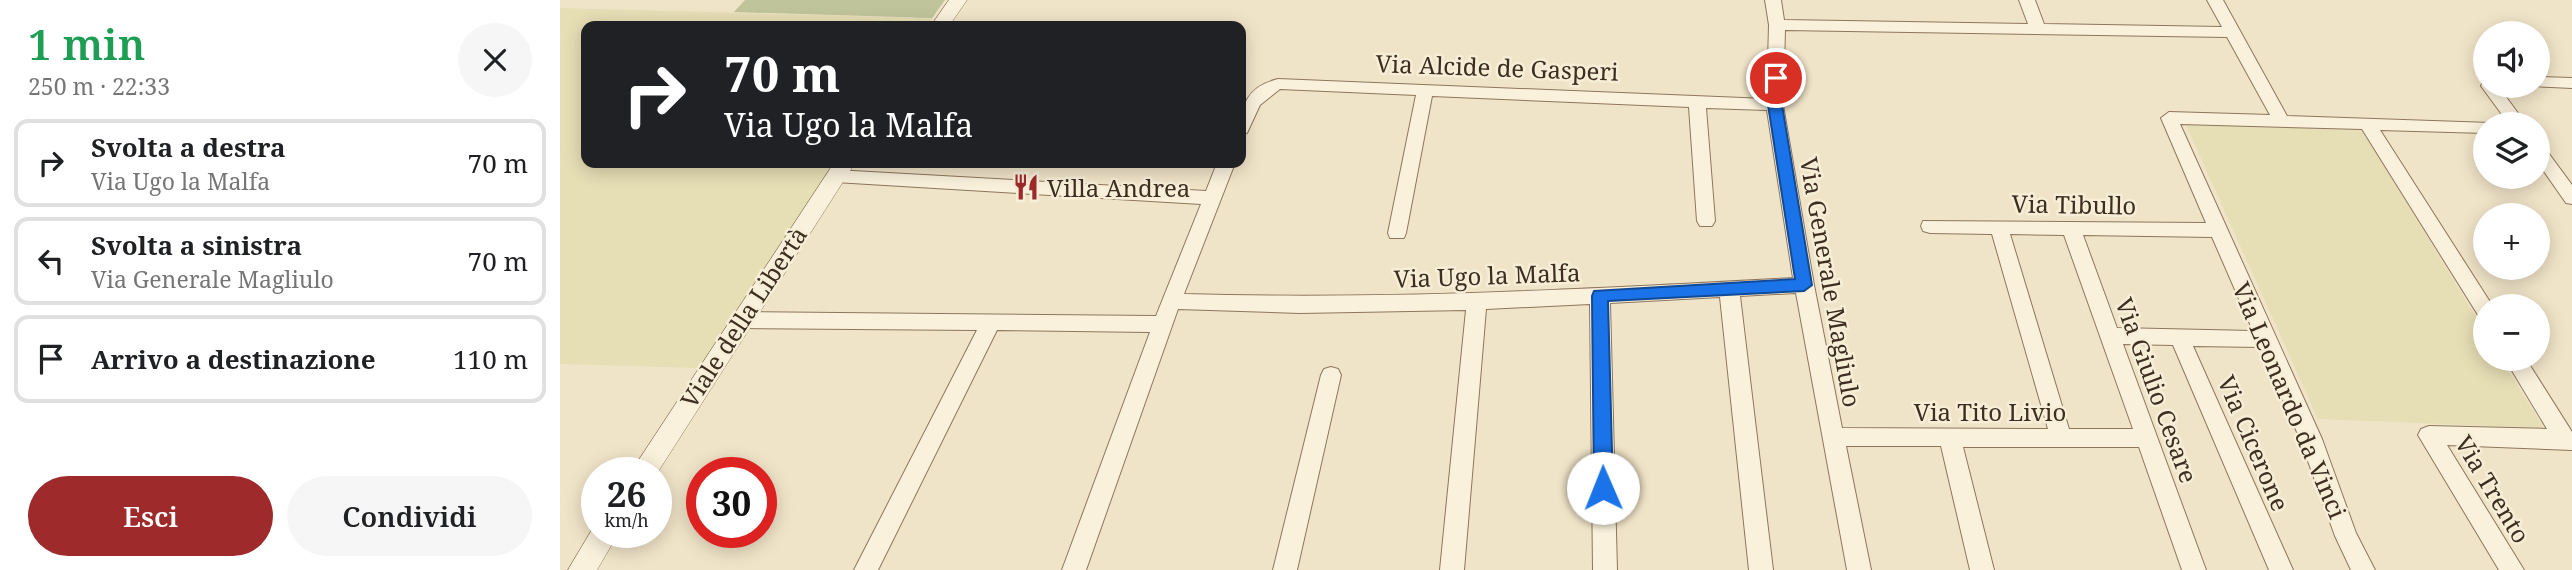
<!DOCTYPE html>
<html lang="it">
<meta charset="utf-8">
<style>
:root{--surface:#fff;--page:#f6f6f6;--text:#202124;--muted:#757577;--line:#e0e0e0;--accent:#9e2a2b}
body{margin:0;font-family:"Noto Serif",serif;background:var(--page);color:var(--text);height:100vh;display:flex;flex-direction:column;font-size:26px;white-space:nowrap}
*{box-sizing:border-box;margin:0}
p{font-size:23px;color:var(--muted)}
.icon{flex:none;width:38px;height:38px;fill:none;stroke:currentColor;stroke-width:2;stroke-linecap:round;stroke-linejoin:round}
.map{position:relative;flex:1;overflow:hidden}
.drawer{display:flex;flex-direction:column;background:var(--surface);width:560px}
.drawer>*{flex:none}
.top-card{position:absolute;left:21px;top:21px;width:665px;height:147px;border-radius:14px;box-shadow:0 4px 18px #0003;background:#202124;color:#fff;overflow:hidden}
.controls{position:absolute;left:1913px;top:21px;display:grid;gap:14px}
.controls a{display:grid;place-items:center;width:77px;height:77px;border-radius:50%;background:var(--surface);box-shadow:0 4px 18px #0003;font-size:35px}
.speed{position:absolute;left:21px;top:457px;display:flex;gap:14px;font-size:35px;font-weight:700;text-align:center}
.speed>*{display:grid;place-content:center;width:91px;height:91px;border-radius:50%;background:var(--surface);box-shadow:0 4px 18px #0003;line-height:1}
.speed small{font-size:18px;font-weight:400}
.speed .limit{border:10px solid #d22;background:#fff;color:#111}
.pin{position:absolute;display:grid;place-items:center;width:60px;height:60px;color:#fff;margin:-30px;border:4px solid #fff;border-radius:50%;box-shadow:0 2px 7px #0007}
.me{position:absolute;width:77px;margin:-38px;rotate:359deg;stroke-linejoin:round;filter:drop-shadow(0 0 5px #0008)}
.turn{display:flex;align-items:center;gap:24px;height:147px;padding:0 28px;font-size:32px}
.turn .icon{width:91px;height:91px;stroke-width:2.5}
.turn b{display:block;font-size:49px;line-height:60px}
.round{display:grid;place-items:center;flex:none;width:74px;height:74px;border-radius:37px;background:var(--page)}
.headline{display:flex;align-items:center;justify-content:space-between;height:119px;padding:0 28px}
h1{font-size:42px;font-weight:600;line-height:52px;color:#1e9e55}
.button{display:flex;gap:14px;margin-top:auto;padding:14px 28px}
.button a{flex:1;height:80px;border-radius:42px;background:var(--accent);color:#fff;font-size:28px;font-weight:600;line-height:80px;text-align:center}
.button a+a{background:var(--page);color:var(--text)}
ul{padding:0;list-style:none}
li{display:flex;align-items:center;gap:21px;height:88px;margin:0 14px 10px;padding:0 14px;border:4px solid var(--line);border-radius:14px}
li div{flex:1}
li b{display:block;font-size:26px}
li em{font-style:normal}
main{display:flex;flex:1;min-height:0}
.map>svg:first-child{display:block}
.farmland{fill:#e6deb5}
.cemetery{fill:#bfc49a}
.lines{fill:none;stroke-linecap:round;stroke-linejoin:round}
.minor-casing{stroke:#8d765c;stroke-width:2}
.tertiary-casing{stroke:#8d765c;stroke-width:1}
.minor{fill:#faf1dc;fill-rule:evenodd}
.tertiary{fill:#faf1dc;fill-rule:evenodd}
.route{fill:#1a73e8;stroke:#114b97;stroke-width:2}
.labels{text-anchor:middle;dominant-baseline:central;stroke-width:5;stroke-linejoin:round;paint-order:stroke}
.street-label{font-size:24px;fill:#3d2e20;stroke:#f7eed8}
.poi-label{font-size:24px;fill:#3d2e20;stroke:#f7eed8;text-anchor:start}
</style>
<main>
<section class="drawer">
<div class="headline"><div><h1>1 min</h1><p>250 m · 22:33</p></div><a class="round"><svg class="icon" aria-label="close" viewBox="0 0 24 24"><path d="M6 6l12 12M18 6L6 18"/></svg></a></div>
<ul>
<li><svg class="icon" aria-label="right" viewBox="0 0 24 24"><path d="M7 20v-9h11M14 6l5 5-5 5"/></svg><div><b>Svolta a destra</b><p>Via Ugo la Malfa</p></div><em>70 m</em></li>
<li><svg class="icon" aria-label="left" viewBox="0 0 24 24"><path d="M17 20v-9H6M10 6l-5 5 5 5"/></svg><div><b>Svolta a sinistra</b><p>Via Generale Magliulo</p></div><em>70 m</em></li>
<li><svg class="icon" aria-label="arrive" viewBox="0 0 24 24"><path d="M6 21V4h12l-3 4 3 4H6"/></svg><div><b>Arrivo a destinazione</b></div><em>110 m</em></li>
</ul>
<div class="button"><a>Esci</a><a>Condividi</a></div>
</section>
<div class="map">
<svg width="2012" height="570" viewBox="0 0 2012 570">
<rect width="100%" height="100%" fill="#f0e4c8"/>
<!-- farmland -->
<path class="farmland" d="M0,8L372,18L367,26H26V163H276L139,368L0,364Z
M1626,125L1802,130L1925,332V359H1941L1984,428L1758,419Z"/>
<!-- cemetery -->
<path class="cemetery" d="M185,0H385L372,18L174,12Z"/>
<g class="lines">
<!-- minor casing -->
<g class="minor-casing">
<path id="minor" d="M1205,0H1221L1224,20L1468,24L1459,0H1475L1484,24L1662,27L1647,0H1663L1727,116L1931,123L1925,124V133L1820,130L1932,305L1925,306V318L1918,315L1802,129L1620,124L1762,439L1796,533L1815,570H1791L1775,536L1740,439L1700,347L1633,346L1733,570H1709L1613,345L1563,344L1646,570H1622L1579,447H1403L1434,570H1410L1381,446H1286L1311,570H1287L1236,293L1180,296L1213,570H1189L1160,297L1050,303L1057,570H1033L1030,304L926,309L904,570H880L906,310L740,313L618,309L526,570H502L590,332L437,330L318,570H294L417,330L180,328L173,325L170,320L173,315L180,312L596,316L641,204L275,182L269,180L266,176L269,172L275,170L646,191L657,163H675L624,294C827,300 1030,289 1233,278L1207,110L1146,108L1155,221L1152,226H1140L1137,221L1129,107L872,96L846,233L844,238H830L828,233L856,95L720,89L700,105L687,133L681,135C681,105 686,87 718,79L1207,99L1209,25ZM1225,30L1667,37L1710,115L1609,112L1601,118L1646,223L1363,221L1361,226L1363,231L1370,233L1432,234L1488,429L1282,428L1254,285L1223,105ZM1450,234L1504,235L1573,429H1509ZM1523,235L1652,237L1693,331L1557,328Z
M1978,77L2012,78V88L1972,86H1978Z
M1923,82L1925,86H1938L1966,124H1949L1921,86Z
M1978,145L1984,147L2012,185V204L2006,203L1978,163Z
M1945,359H1966L2012,432V450L1887,445L1964,570H1939L1858,435L1861,429L1869,426L1987,429Z
M771,367L778,369L781,375L737,570H713L761,375L764,369Z"/>
</g>
<!-- tertiary casing -->
<g class="tertiary-casing">
<path id="tertiary" d="M389,0H407L389,26H371Z
M274,163H295L96,475V472H71Z
M36,523L37,532H59L37,570H8Z"/>
</g>
<!-- minor -->
<use href="#minor" class="minor"/>
<!-- tertiary -->
<use href="#tertiary" class="tertiary"/>
</g>
<!-- route -->
<path class="route" d="M1216,74L1222,78V105L1252,285L1244,291L1048,301L1053,488L1050,493L1043,496L1037,493L1034,488L1032,296L1034,291L1235,279L1208,105L1209,78Z"/>
<!-- icons -->
<defs>
<g id="restaurant-bare" transform="scale(2.1)"><path d="M-5-6h1v4h1v-4h1v4h1v-4h1v5L-1.5 .5V6h-2V.5L-5-1ZM5-6V6H3V1.5H1.5Q1.5-4 5-6Z" fill="#9e2a2b" stroke="#f7eed8" stroke-width="2.5" paint-order="stroke"/></g>
</defs>
<g fill-rule="evenodd">
<use href="#restaurant-bare" x="466" y="187"/>
</g>
<g class="labels">
<!-- street labels -->
<g class="street-label">
<text transform="translate(937 67) rotate(2)">Via Alcide de Gasperi</text>
<text transform="translate(1514 204) rotate(1)">Via Tibullo</text>
<text transform="translate(927 275) rotate(-2)">Via Ugo la Malfa</text>
<text transform="translate(1271 282) rotate(80)">Via Generale Magliulo</text>
<text transform="translate(183 317) rotate(-57)">Viale della Libertà</text>
<text transform="translate(1597 390) rotate(70)">Via Giulio Cesare</text>
<text transform="translate(1730 400) rotate(67)">Via Leonardo da Vinci</text>
<text x="1430" y="411">Via Tito Livio</text>
<text transform="translate(1694 443) rotate(67)">Via Cicerone</text>
<text transform="translate(1933 489) rotate(59)">Via Trento</text>
</g>
<!-- poi labels -->
<g class="poi-label">
<text x="487" y="187">Villa Andrea</text>
</g>
</g>
</svg>
<div class="controls">
<a><svg class="icon" aria-label="sound" viewBox="0 0 24 24"><path d="M4 9h4l5-4v14l-5-4H4zM17 9q2 3 0 6"/></svg></a>
<a><svg class="icon" aria-label="layers" viewBox="0 0 24 24"><path d="M12 4l9 5-9 5-9-5zM3 14l9 5 9-5"/></svg></a>
<a>+</a>
<a>−</a>
</div>
<div class="speed"><div>26<small>km/h</small></div><div class="limit">30</div></div>
<div class="pin" style="left:1216px;top:78px;background:#d93025"><svg class="icon" aria-label="arrive" viewBox="0 0 24 24"><path d="M6 21V4h12l-3 4 3 4H6"/></svg></div>
<svg class="me" style="left:1043px;top:488px" viewBox="-20 -20 40 40"><circle r="19" fill="#fff"/><path d="M0-13L10 11 0 6-10 11z" fill="#1a73e8"/></svg>
<div class="top-card">
<div class="turn"><svg class="icon" aria-label="right" viewBox="0 0 24 24"><path d="M7 20v-9h11M14 6l5 5-5 5"/></svg><div><b>70 m</b>Via Ugo la Malfa</div></div>
</div>
</div>
</main>
